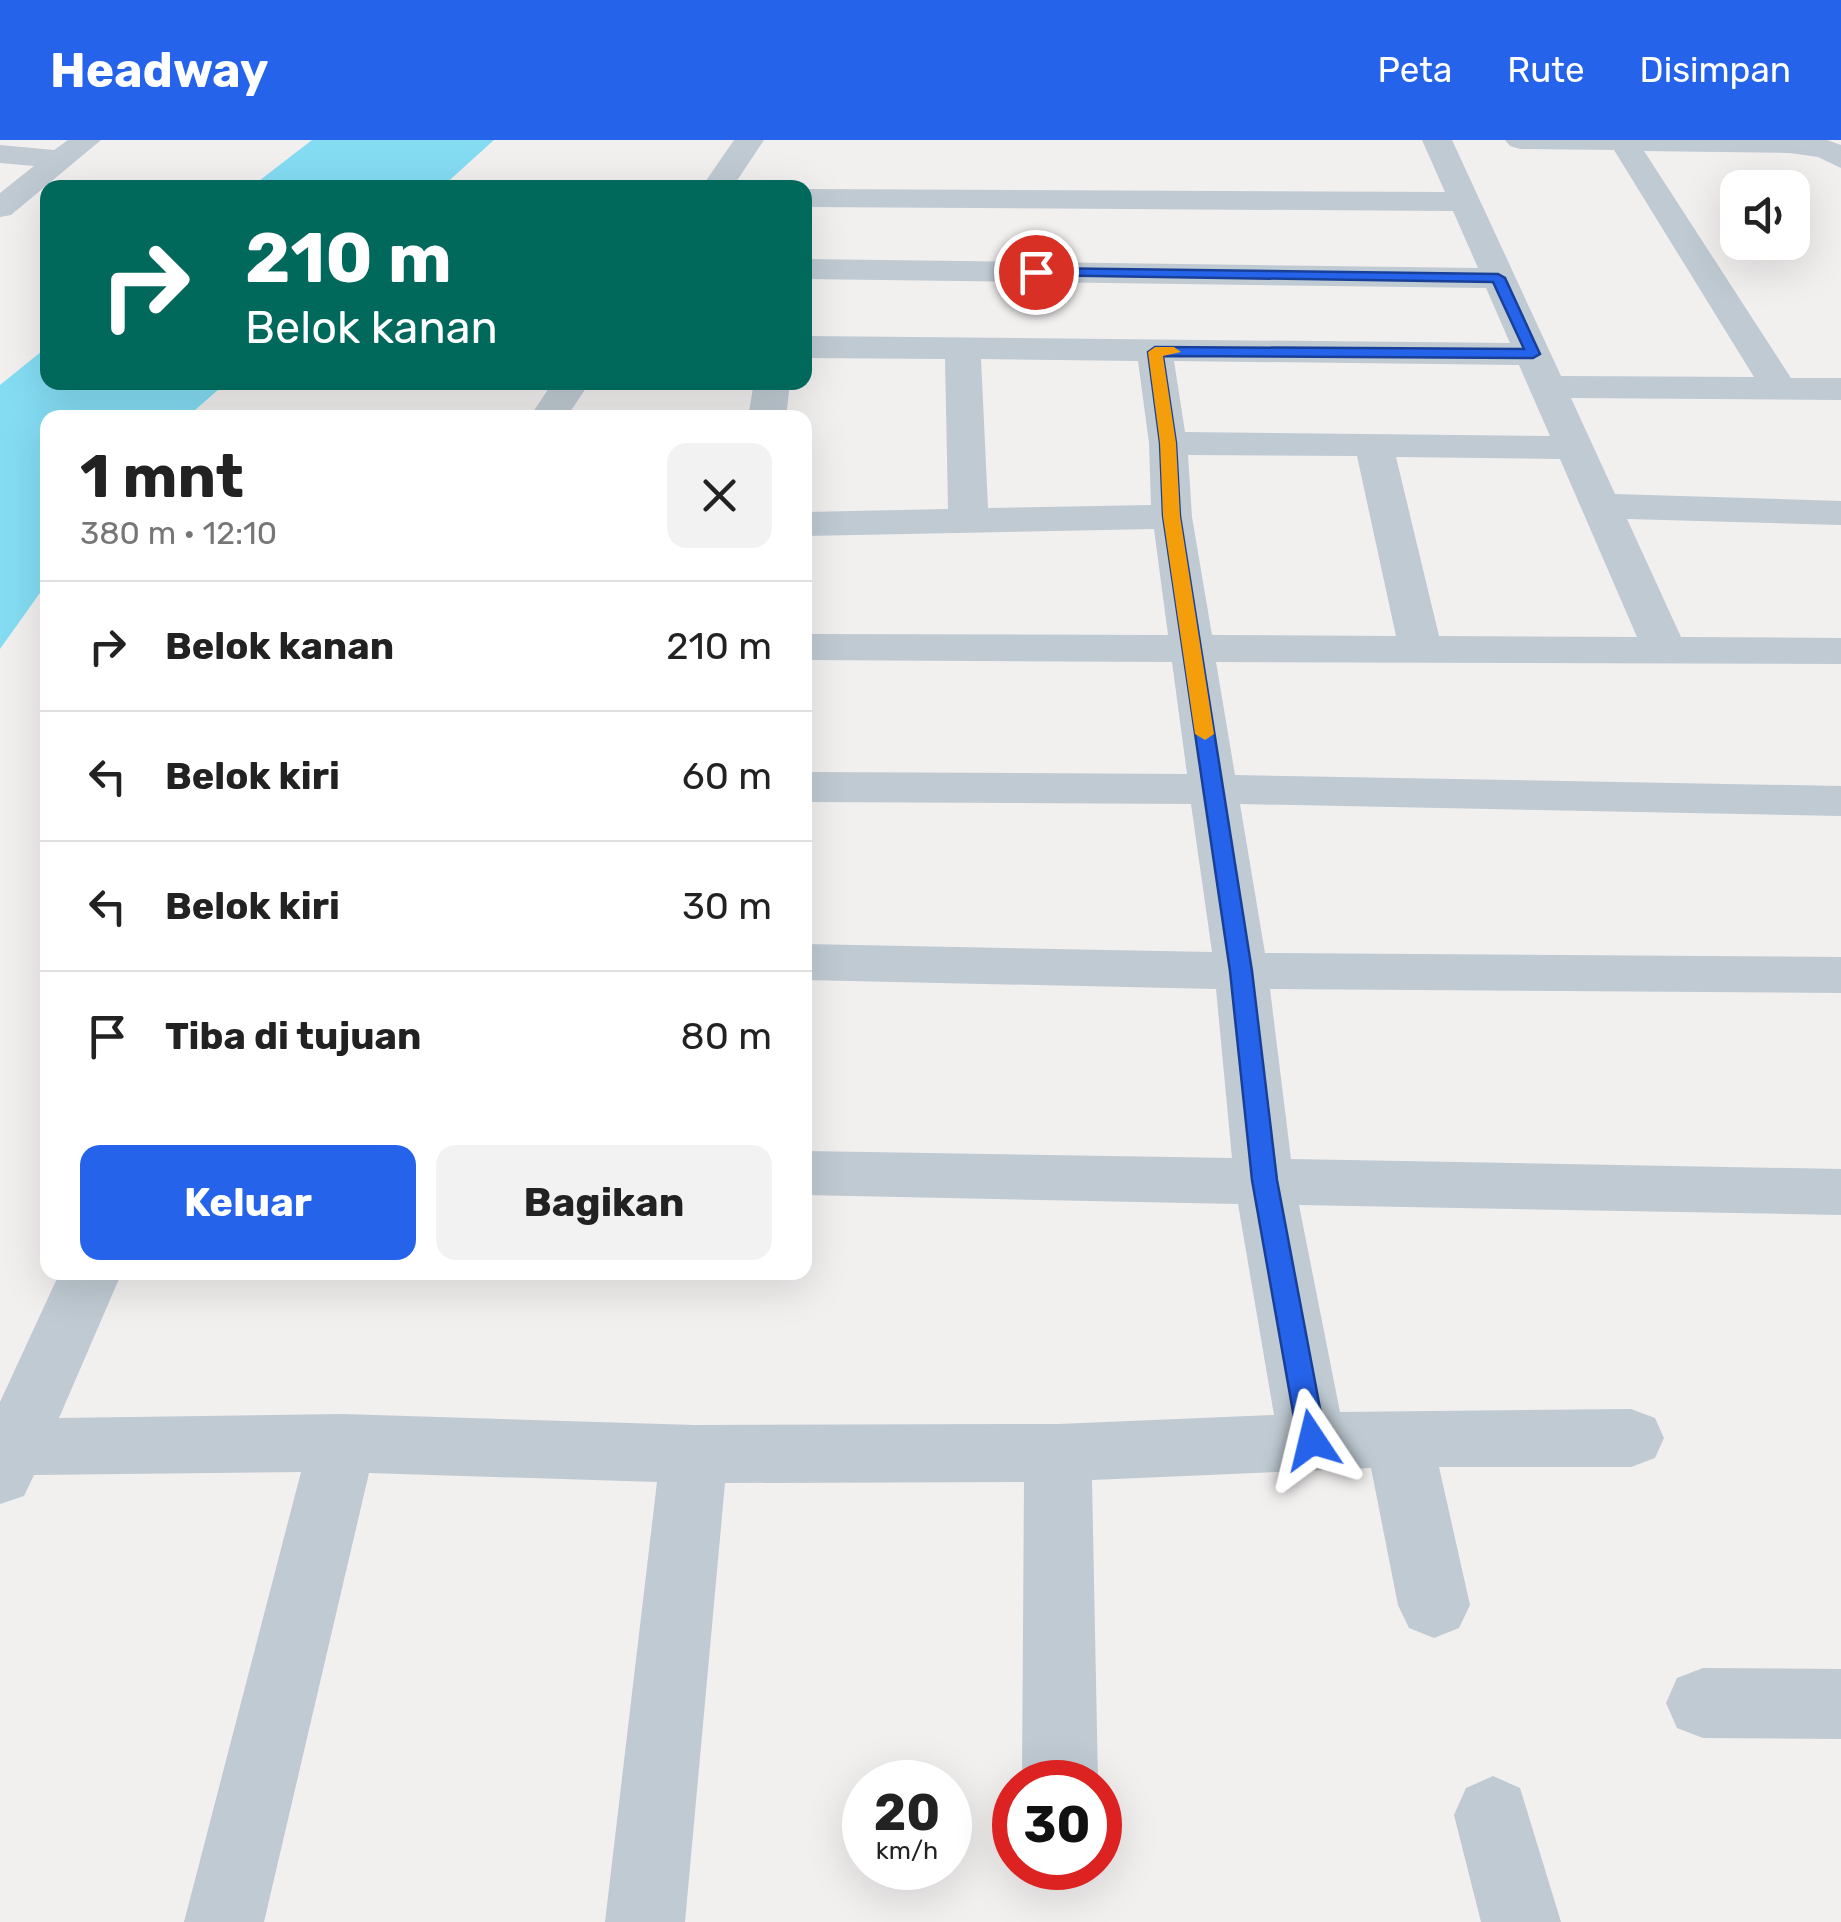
<!DOCTYPE html>
<html lang="id">
<meta charset="utf-8">
<style>
:root{--surface:#fff;--page:#f2f2f2;--text:#222;--muted:#767676;--line:#e0e0e0;--accent:#2563eb}
body{margin:0;font-family:Rubik,sans-serif;background:var(--page);color:var(--text);height:100vh;display:flex;flex-direction:column;font-size:38px;white-space:nowrap}
*{box-sizing:border-box;margin:0}
p{font-size:32px;color:var(--muted)}
.icon{flex:none;width:55px;height:55px;fill:none;stroke:currentColor;stroke-width:2;stroke-linecap:round;stroke-linejoin:round}
.map{position:relative;flex:1;overflow:hidden}
.side{position:absolute;left:40px;top:270px;width:772px;height:870px;display:flex;flex-direction:column;background:var(--surface);border-radius:20px;box-shadow:0 10px 40px #0002}
.side>*{flex:none}
.top-card{position:absolute;left:40px;top:40px;width:772px;height:210px;border-radius:20px;box-shadow:0 10px 40px #0002;background:#00695c;color:#fff;overflow:hidden}
.controls{position:absolute;left:1720px;top:30px;display:grid;gap:20px}
.controls a{display:grid;place-items:center;width:90px;height:90px;border-radius:20px;background:var(--surface);box-shadow:0 10px 40px #0002;font-size:50px}
.speed{position:absolute;left:842px;top:1620px;display:flex;gap:20px;font-size:50px;font-weight:700;text-align:center}
.speed>*{display:grid;place-content:center;width:130px;height:130px;border-radius:50%;background:var(--surface);box-shadow:0 10px 40px #0002;line-height:1}
.speed small{font-size:25px;font-weight:400}
.speed .limit{border:15px solid #d22;background:#fff;color:#111}
.pin{position:absolute;display:grid;place-items:center;width:85px;height:85px;color:#fff;margin:-42px;border:5px solid #fff;border-radius:50%;box-shadow:0 2px 10px #0007}
.me{position:absolute;width:110px;margin:-55px;rotate:350deg;stroke-linejoin:round;filter:drop-shadow(0 0 8px #0008)}
.turn{display:flex;align-items:center;gap:35px;height:210px;padding:0 40px;font-size:45px}
.turn .icon{width:130px;height:130px;stroke-width:2.5}
.turn b{display:block;font-size:70px;line-height:85px}
.round{display:grid;place-items:center;flex:none;width:105px;height:105px;border-radius:20px;background:var(--page)}
.summary{display:flex;align-items:center;justify-content:space-between;height:170px;padding:0 40px}
h1{font-size:60px;font-weight:700;line-height:75px}
.button{display:flex;gap:20px;margin-top:auto;padding:20px 40px}
.button a{flex:1;height:115px;border-radius:20px;background:var(--accent);color:#fff;font-size:40px;font-weight:700;line-height:115px;text-align:center}
.button a+a{background:var(--page);color:var(--text)}
ul{padding:0;list-style:none}
li{display:flex;align-items:center;gap:30px;height:130px;padding:0 40px;border-top:2px solid var(--line)}
li div{flex:1}
li b{display:block;font-size:38px}
li em{font-style:normal}
header{display:flex;align-items:center;gap:60px;box-sizing:border-box;height:140px;padding:0 50px;background:var(--accent);color:#fff}
header strong{font-size:48px}
nav{display:flex;gap:55px;margin-inline-start:auto;font-size:35px}
.map>svg:first-child{display:block}
.water{fill:#84dcf3}
.lines{fill:none;stroke-linecap:round;stroke-linejoin:round}
.street{fill:#bfcad2;fill-rule:evenodd}
.route{fill:#2563eb;stroke:#184099;stroke-width:2.5}
.slow{fill:#f59e0b}
</style>
<header>
<strong>Headway</strong>
<nav><a>Peta</a><a>Rute</a><a>Disimpan</a></nav>
</header>
<div class="map">
<svg width="1841" height="1782" viewBox="0 0 1841 1782">
<rect width="100%" height="100%" fill="#f2efef"/>
<!-- water -->
<path class="water" d="M312,0H494L442,47H251Z
M47,207L48,242L226,243L187,277L48,278L47,443L0,509V245Z"/>
<g class="lines">
<!-- street -->
<path class="street" d="M68,0H101L11,75L0,77V53L34,26L0,23V5L54,10Z
M734,0H764L732,48H701Z
M1422,0H1452L1561,236L1754,237L1614,10L1520,9L1510,6L1505,0H1827L1841,5V28L1818,17L1790,13L1644,11L1791,238H1841V260L1571,258L1615,354L1841,361V385L1627,379L1681,497L1841,498V524L1216,522L1235,635L1841,646V676L1240,664L1265,813L1841,817V853L1270,849L1291,1019L1841,1029V1075L1299,1065L1340,1272L1631,1269L1655,1278L1664,1298L1655,1318L1631,1327H1439L1470,1465L1459,1488L1434,1498L1409,1488L1398,1465L1371,1328L1092,1340L1098,1642H1022L1024,1342L725,1343L685,1782H605L657,1342L369,1333L264,1782H184L301,1332L34,1335L24,1356L0,1364V1262L60,1132H122L59,1278L342,1274L694,1285L1058,1284L1274,1275L1238,1064L805,1055V1011L1232,1018L1216,849L805,840V804L1212,812L1191,664L805,662V632L1187,634L1172,522L805,520V494L1168,495L1154,389L805,396V372L948,369L945,219L805,218V196L1510,203L1486,148L805,139V119L1478,128L1453,71L805,67V49L1445,52ZM981,219L1138,221L1149,303L1151,365L988,368ZM1174,221L1519,225L1550,296L1185,292ZM1188,315L1357,316L1396,496L1212,495L1192,377ZM1396,317L1560,319L1637,497L1439,496Z
M553,242H590L566,278H529Z
M754,242H790L786,278H748Z
M1703,1528L1841,1529V1599L1703,1598L1677,1588L1666,1563L1677,1538Z
M1493,1636L1520,1648L1561,1782H1481L1454,1675L1466,1648Z"/>
</g>
<!-- route -->
<path class="route" d="M1036,128L1498,134L1505,138L1540,214L1533,218L1163,216L1176,303L1180,376L1252,831L1277,1040L1326,1300L1322,1308L1312,1312L1302,1308L1298,1300L1252,1040L1230,831L1163,376L1160,303L1148,212L1155,207L1524,209L1493,142L1031,135V129Z"/>
<!-- slow -->
<path class="slow" d="M1155,207H1174L1181,212L1163,216L1176,303L1180,376L1214,594L1205,600L1195,594L1163,376L1160,303L1148,212Z"/>
</svg>
<div class="controls">
<a><svg class="icon" aria-label="sound" viewBox="0 0 24 24"><path d="M4 9h4l5-4v14l-5-4H4zM17 9q2 3 0 6"/></svg></a>
</div>
<div class="speed"><div>20<small>km/h</small></div><div class="limit">30</div></div>
<div class="pin" style="left:1036px;top:132px;background:#d93025"><svg class="icon" aria-label="arrive" viewBox="0 0 24 24"><path d="M6 21V4h12l-3 4 3 4H6"/></svg></div>
<svg class="me" style="left:1312px;top:1300px" viewBox="-20 -20 40 40"><path d="M0-17L14 15 0 8-14 15z" fill="#2563eb" stroke="#fff" stroke-width="4"/></svg>
<div class="top-card">
<div class="turn"><svg class="icon" aria-label="right" viewBox="0 0 24 24"><path d="M7 20v-9h11M14 6l5 5-5 5"/></svg><div><b>210 m</b>Belok kanan</div></div>
</div>
<section class="side">
<div class="summary"><div><h1>1 mnt</h1><p>380 m · 12:10</p></div><a class="round"><svg class="icon" aria-label="close" viewBox="0 0 24 24"><path d="M6 6l12 12M18 6L6 18"/></svg></a></div>
<ul>
<li><svg class="icon" aria-label="right" viewBox="0 0 24 24"><path d="M7 20v-9h11M14 6l5 5-5 5"/></svg><div><b>Belok kanan</b></div><em>210 m</em></li>
<li><svg class="icon" aria-label="left" viewBox="0 0 24 24"><path d="M17 20v-9H6M10 6l-5 5 5 5"/></svg><div><b>Belok kiri</b></div><em>60 m</em></li>
<li><svg class="icon" aria-label="left" viewBox="0 0 24 24"><path d="M17 20v-9H6M10 6l-5 5 5 5"/></svg><div><b>Belok kiri</b></div><em>30 m</em></li>
<li><svg class="icon" aria-label="arrive" viewBox="0 0 24 24"><path d="M6 21V4h12l-3 4 3 4H6"/></svg><div><b>Tiba di tujuan</b></div><em>80 m</em></li>
</ul>
<div class="button"><a>Keluar</a><a>Bagikan</a></div>
</section>
</div>
